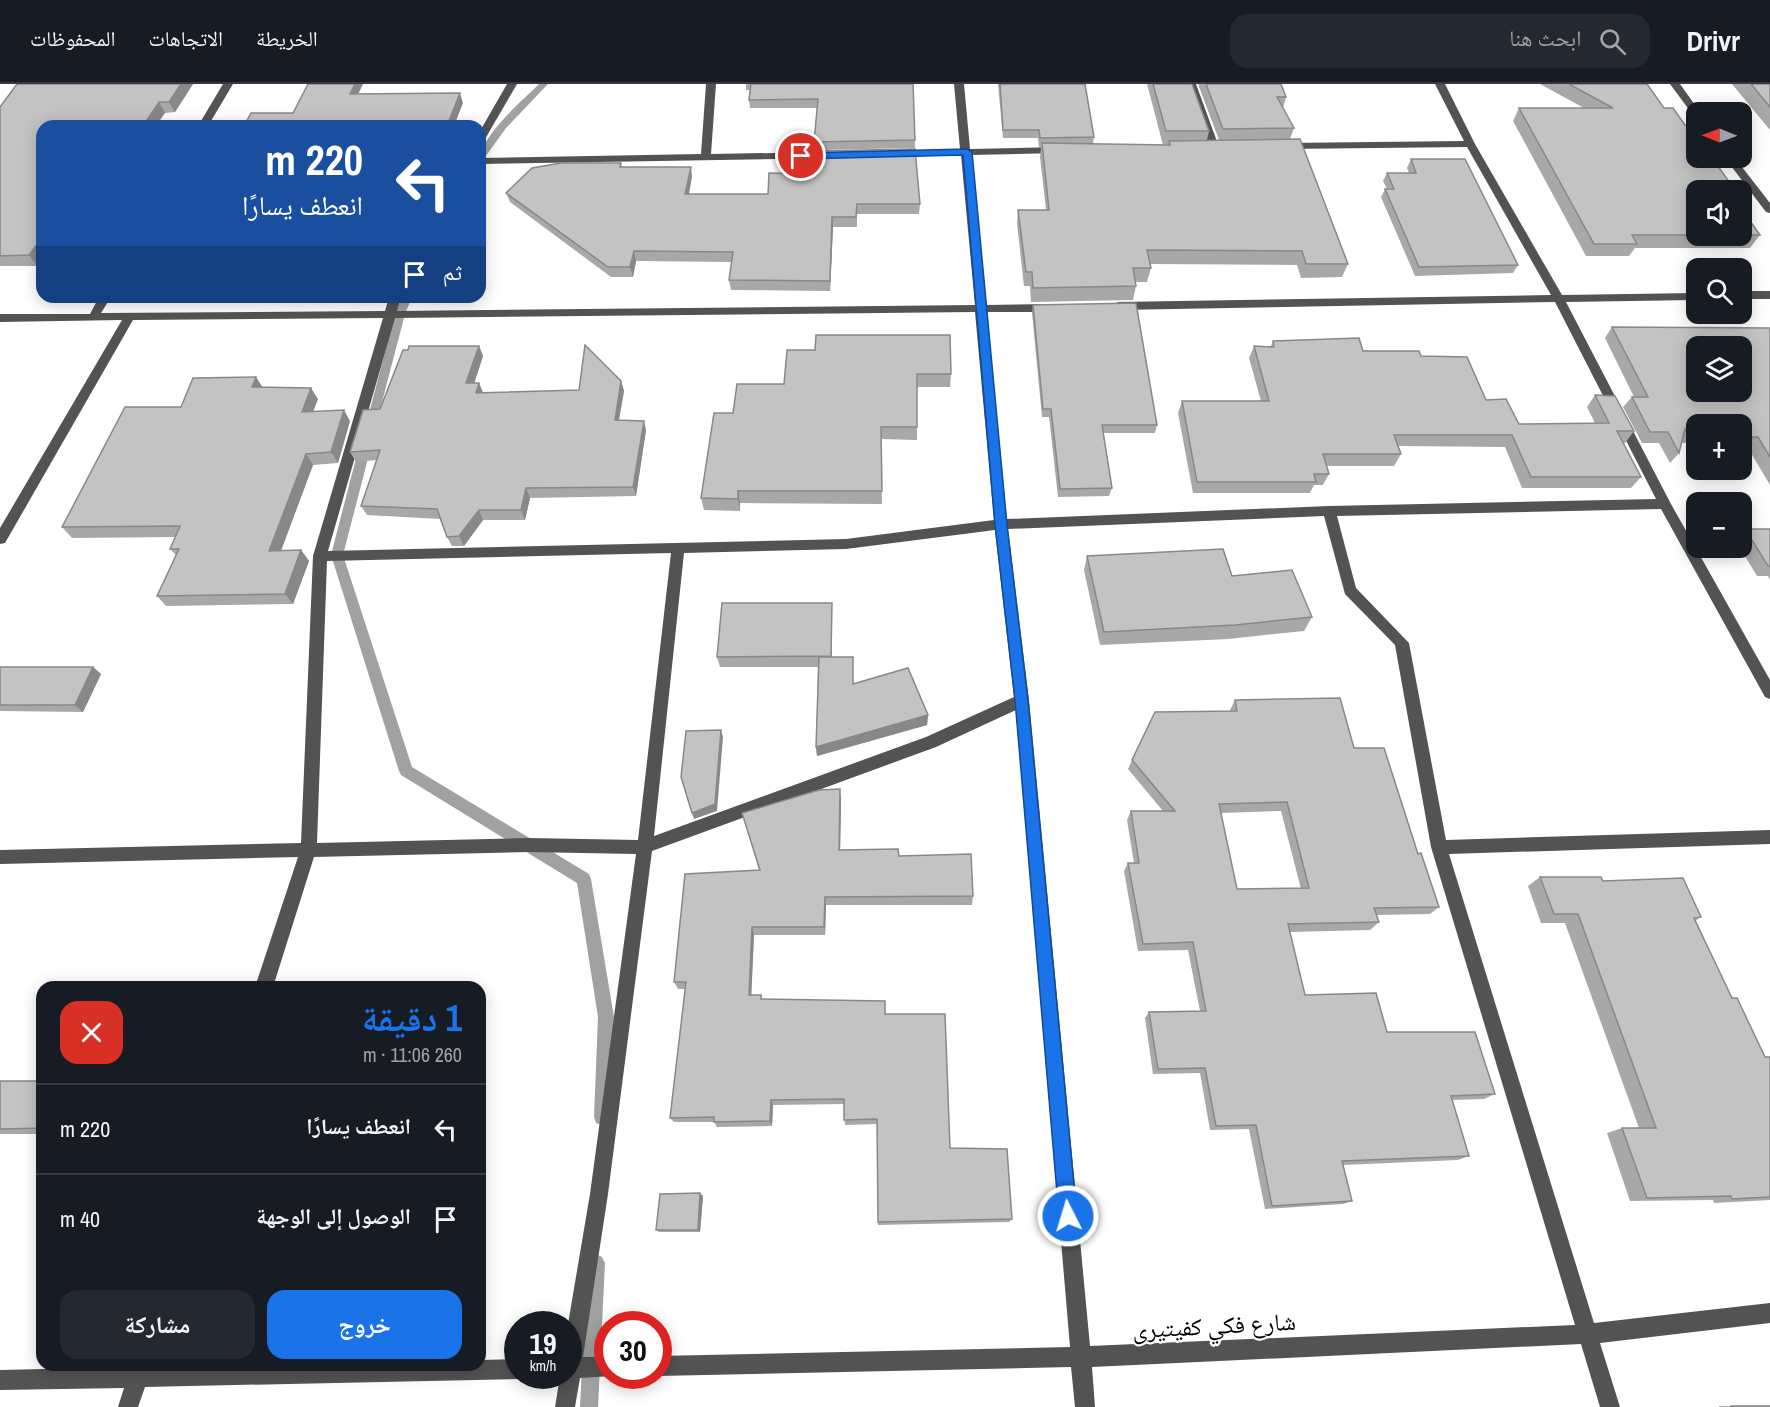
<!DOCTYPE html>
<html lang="ar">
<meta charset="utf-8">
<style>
:root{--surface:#171b24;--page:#242831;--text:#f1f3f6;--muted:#9ea1a6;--line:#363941;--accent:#1a73e8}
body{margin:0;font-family:"Archivo Narrow","Noto Naskh Arabic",sans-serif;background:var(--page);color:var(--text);direction:rtl;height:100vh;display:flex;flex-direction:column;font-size:22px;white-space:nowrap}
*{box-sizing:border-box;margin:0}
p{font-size:20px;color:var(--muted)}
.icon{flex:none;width:33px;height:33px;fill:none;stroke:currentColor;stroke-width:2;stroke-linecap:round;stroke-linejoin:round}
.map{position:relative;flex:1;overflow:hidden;direction:ltr}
.side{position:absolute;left:36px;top:897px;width:450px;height:390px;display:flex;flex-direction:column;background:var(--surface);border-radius:18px;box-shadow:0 3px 15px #0003;direction:rtl}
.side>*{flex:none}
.top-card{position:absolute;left:36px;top:36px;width:450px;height:183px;border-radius:18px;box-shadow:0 3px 15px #0003;direction:rtl;background:#1a4fa0;color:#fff;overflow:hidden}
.needle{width:39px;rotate:271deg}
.fabs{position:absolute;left:1686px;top:18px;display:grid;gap:12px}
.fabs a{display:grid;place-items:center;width:66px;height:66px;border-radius:12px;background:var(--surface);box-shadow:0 3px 15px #0003;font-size:30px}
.speed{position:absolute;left:504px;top:1227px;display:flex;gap:12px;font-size:30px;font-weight:700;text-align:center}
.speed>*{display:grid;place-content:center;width:78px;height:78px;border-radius:50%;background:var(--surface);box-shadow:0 3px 15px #0003;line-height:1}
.speed small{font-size:15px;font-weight:400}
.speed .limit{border:9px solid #d22;background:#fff;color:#111}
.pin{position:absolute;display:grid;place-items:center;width:51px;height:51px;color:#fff;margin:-26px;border:3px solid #fff;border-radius:50%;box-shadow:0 2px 6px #0007}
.me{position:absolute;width:66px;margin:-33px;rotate:355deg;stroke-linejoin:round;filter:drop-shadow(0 0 4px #0008)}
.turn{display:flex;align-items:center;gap:21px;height:126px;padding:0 24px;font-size:27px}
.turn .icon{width:78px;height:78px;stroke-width:2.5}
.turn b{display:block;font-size:42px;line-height:51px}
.then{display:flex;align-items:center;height:57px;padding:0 24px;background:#0003;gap:12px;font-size:22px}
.round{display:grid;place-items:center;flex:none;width:63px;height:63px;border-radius:18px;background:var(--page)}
.overview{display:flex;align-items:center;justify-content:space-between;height:102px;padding:0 24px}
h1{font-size:36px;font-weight:700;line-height:45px;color:var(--accent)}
.cta{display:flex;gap:12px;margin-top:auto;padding:12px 24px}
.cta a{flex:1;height:69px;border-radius:18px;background:var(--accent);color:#fff;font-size:24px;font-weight:700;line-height:69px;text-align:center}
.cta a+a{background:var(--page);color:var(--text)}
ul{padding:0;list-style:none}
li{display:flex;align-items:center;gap:18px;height:90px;padding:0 24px;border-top:2px solid var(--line)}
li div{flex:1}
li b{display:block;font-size:22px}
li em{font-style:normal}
header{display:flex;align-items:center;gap:36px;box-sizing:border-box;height:84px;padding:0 30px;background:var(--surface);border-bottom:2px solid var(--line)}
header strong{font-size:28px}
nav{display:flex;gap:33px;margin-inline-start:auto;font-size:21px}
.search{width:420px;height:54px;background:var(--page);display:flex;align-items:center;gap:15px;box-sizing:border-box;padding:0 21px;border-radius:18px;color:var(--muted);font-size:22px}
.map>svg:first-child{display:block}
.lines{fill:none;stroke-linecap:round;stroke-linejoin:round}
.stream{fill:#a1a1a1;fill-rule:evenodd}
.minor{fill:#535353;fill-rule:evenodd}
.wall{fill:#a8a8a8;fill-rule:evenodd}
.shaded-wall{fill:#888}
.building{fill:#c3c3c3;stroke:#888;stroke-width:1.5;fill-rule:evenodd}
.route{fill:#1a73e8;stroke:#114b97;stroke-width:1.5}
.labels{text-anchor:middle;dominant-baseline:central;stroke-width:4.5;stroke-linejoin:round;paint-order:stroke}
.near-street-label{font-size:24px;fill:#000;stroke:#fff}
</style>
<header>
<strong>Drivr</strong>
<div class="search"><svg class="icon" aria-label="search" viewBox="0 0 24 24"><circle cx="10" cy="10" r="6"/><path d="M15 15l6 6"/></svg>ابحث هنا</div>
<nav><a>الخريطة</a><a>الاتجاهات</a><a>المحفوظات</a></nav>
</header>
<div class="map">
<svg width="1770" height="1323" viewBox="0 0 1770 1323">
<rect width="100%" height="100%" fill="#fff"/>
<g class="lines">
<!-- stream -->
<path class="stream" d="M539,0H548L506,44L483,76L480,77C480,52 522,17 539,0Z
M402,213H412L405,230L376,341L371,345L366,341L395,230Z
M366,355L372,359L343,471L412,683L589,790L591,795L614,933L610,1033L608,1039L602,1041L596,1039L594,1033L598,933L577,799L401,691L399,687L331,471L360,359Z
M596,1170L602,1173L605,1179L598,1323H580L587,1179L590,1173Z"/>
<!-- minor -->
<path class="minor" d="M223,0H233L208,42H198Z
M507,0H517L485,55L480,58V47Z
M706,0H716L711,70L831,68L836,71L831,74L480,80V74L701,70Z
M954,0H964L970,65L1059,63L1064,66L1059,69L971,71L986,221L1052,220L1058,224L1052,228H986L1007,435L1329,422L1656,415L1555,218L1118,226L1112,222L1118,218L1551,211L1467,63L1284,65L1279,62L1284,59L1464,57L1435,0H1445L1475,60L1562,211L1696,209V216L1566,218L1671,420L1770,596V615L1765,613L1661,425L1337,432L1356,504L1409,559L1446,756L1770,746V760L1449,770L1594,1239L1770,1219V1239L1600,1259L1620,1323H1600L1581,1260L1092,1283L1095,1323H1075L1071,1283L658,1292H656H658V1272L1070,1263L1016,626L936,663L652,767L608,1110L583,1273H608V1292H612L580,1294L575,1323H555L560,1292H568V1240L590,1110L636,770L528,768L314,773L273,903H255L298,773L0,780V766L301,759L313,472L383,234L133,236L5,459L0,460V444L122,236L0,238V230H90L99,213H111L101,229L385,227L389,213H401L397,227L975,221L961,71L897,73L892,70L897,67L960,65ZM975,228L994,436L846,455L328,467L395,234ZM1324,432L1345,510L1395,561L1431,763L1575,1241L1090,1262L1029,616L1008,445ZM995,446L1014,613L926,653L654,752L684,469L846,465ZM671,469L638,756L528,754L317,759L327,477Z
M1186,0H1196L1219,63L1217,65L1209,63Z
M1670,0H1680L1700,28L1693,31Z
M1725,74H1735L1770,119V129L1766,128Z
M1742,207H1770V215H1742Z
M518,1275V1292H526L518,1295L145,1303L138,1323H118L124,1304L0,1306V1286L131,1283L132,1281H480V1276Z"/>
</g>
<!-- wall -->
<path class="wall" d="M17,0H193L175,28L165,29L42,42V175L37,182H0V23Z
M746,0H913L915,64L814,66V58L817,24H750L749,16L750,6H746Z
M998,0H1085L1094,53L1093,60L1168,61V60L1163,61L1147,0H1192L1209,47L1207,56H1219L1198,0H1281L1286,13L1283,24L1294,44L1290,55L1348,180L1342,193L1301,194L1297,181L1150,180L1151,184L1147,198H1135L1136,202L1133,216L1031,218L1030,202H1024L1017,140L1018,126H1046L1040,73L1041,63H1039L1038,54H1003Z
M1540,0H1647L1664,24L1742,116L1750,127L1746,132L1760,151L1750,164H1635L1629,172H1586L1513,37L1519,24H1584Z
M1732,0H1770V46Z
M1411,75L1518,181L1513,189L1415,192L1381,113L1385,105H1387L1383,97L1387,89H1409L1407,84Z
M621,79L622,83L692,92L689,110L920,120L919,130H857V143H833L830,207L731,206L729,196L732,178L636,177L633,193H611L510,118L506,109Z
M1033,221L1157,341L1155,349H1103L1112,404L1109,412L1058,413L1049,333H1042L1032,229Z
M1612,243L1770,244V401L1748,364H1742V340H1696V361V359H1681L1679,369L1670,379L1659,359H1642L1623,323L1632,313H1634L1605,254Z
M1273,257L1421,272L1486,316L1519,340L1595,339L1587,323L1595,311L1634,347L1625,359H1623L1641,393L1631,404H1522L1505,363L1398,362L1401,370L1394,382H1326L1329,390L1323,401H1314L1310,409H1193L1178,329L1182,317H1261L1249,274L1254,262H1271Z
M479,262L483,272L474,299H479L483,309L579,306L621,297L624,307L619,336L646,346L636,412L530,414L525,436H483L464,462H452L447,453L440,435L367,431L361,422L377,376L356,378L350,368Z
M787,266L951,290L950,303H917V356L881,355L882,420L740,419V427L704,426L701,414L733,329L784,300Z
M263,304L318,315L313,328L350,337L338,379L313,381L281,467L301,466L309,477L293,520L166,522L157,512L176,471L170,465L176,453L72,454L62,443L181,323Z
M1745,445H1770V496L1768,492H1757L1740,464H1742V449Z
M1087,472L1232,492L1312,533L1304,547L1228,555L1100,561L1084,486Z
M832,530V573L853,583V599L928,631L927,641L817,672L816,663L818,583H720L717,573Z
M0,583H93L101,590L83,628L0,627Z
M1235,616L1354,664L1418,770L1439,823L1430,830L1376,831L1379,838L1370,846L1290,848L1305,911L1387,948L1495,1010L1484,1015L1452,1016L1469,1072L1458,1076L1343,1081L1352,1117L1343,1120L1265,1125L1249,1045L1210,1046L1200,989L1153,990L1145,934L1149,928L1200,927L1188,866L1138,867L1124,787L1128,779H1134L1127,736L1131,727H1163L1128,685L1132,676L1230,627V626ZM1281,727L1301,805H1237L1221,729Z
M841,715L840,766L899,772L973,812L972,821H826L825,851H754L751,911H761L762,915L885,930L950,1064L1012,1135L1009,1138L878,1141L877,1040L845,1041L844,1020L773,1021L772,1042L717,1043L714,1038H674L670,1034L685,905H678L674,898L759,786L742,729Z
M1540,793L1603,797L1701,833L1695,837L1732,914L1765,973H1770V1116L1714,1119L1713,1116L1630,1117L1607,1049L1622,1044H1639L1565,839H1541L1528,802Z
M0,997H42V1050H0Z
M703,1112L700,1148H659L656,1146Z
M1719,1322H1770V1323H1719Z"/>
<!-- shaded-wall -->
<path class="shaded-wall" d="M181,0H193L175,28L169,18Z
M355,0H363L354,19L350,10Z
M460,9L463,19L454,42H447Z
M159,18L165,29L156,42H143Z
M691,83L692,92L687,120L685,110Z
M832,133L833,143L830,207V197Z
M42,154V175L37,182L29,171Z
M634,167L636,177L633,193L630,183Z
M479,262L483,272L471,309L466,299Z
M256,293L263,304L252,303Z
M621,297L624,307L617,346L615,336Z
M479,299L483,309H476Z
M311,304L318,315L308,339L302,328Z
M344,326L350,337L338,379L331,368Z
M644,337L646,346L636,412L633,403Z
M306,370L313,381L277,477L269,467Z
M526,404L530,414L525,436L521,426Z
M738,407L740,419V427L738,415Z
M479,426L483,436L464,462L459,452Z
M301,466L309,477L293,520L285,510Z
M93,583L101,590L83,628L75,621Z
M928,631L927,641L817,672L816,663Z
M721,646L723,653L717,727L694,735L692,729Z
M840,705L841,715L840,775L839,766Z
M825,813L826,821L825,851L824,843Z
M752,843L754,851L751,918L749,911Z
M771,1016L773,1021L772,1042L770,1037Z
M700,1109L703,1112L700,1148L698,1146Z"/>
<!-- building -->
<path class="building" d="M17,0H181L169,18H159L143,42H42V154L29,171L0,172V23Z
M308,0H355L350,10L460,9L447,42H244L251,29H293Z
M751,0H913L915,56L814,58L818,15L749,16Z
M1000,0H1085L1094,53L1040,54L1039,46H1003Z
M1153,0H1192L1209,47H1166Z
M1206,0H1281L1286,13H1277L1294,44L1223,45Z
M1569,0H1647L1664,24H1673L1685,41H1689L1696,52V74H1712L1735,106H1696V151H1632L1637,160H1594L1519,24H1613Z
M1751,0H1770V23Z
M1300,55L1348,180H1306L1302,167L1147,166L1151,184H1133L1136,202L1033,204L1032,188H1026L1018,126H1049L1042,59L1170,61L1169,57Z
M915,65L920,120H857L856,133H832L830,197L729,196L733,168L634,167L630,183H608L506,109L532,84L561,79H621L620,83H691L685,110H768L769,89L810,90L813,67Z
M1411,75H1465L1518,181L1419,183L1385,105H1394L1387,89H1416Z
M1742,116L1750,127H1743L1760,151H1742Z
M1136,219L1157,341H1102L1112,404L1060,405L1051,325H1043L1033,221Z
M1612,243L1770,244V373L1758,353H1742V340H1696V349H1687L1685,345L1679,369L1668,348H1650L1632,313H1648ZM1696,262H1742V308H1696Z
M816,251H950L951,290H917V343H881L882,407H738V415L701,414L714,329H733L737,300H784L787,266H815Z
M1359,254L1363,267H1419L1421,272L1467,273L1486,316L1506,315L1519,340L1609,339L1595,311L1615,312L1634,347H1617L1641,393H1531L1512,351H1394L1401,370H1323L1329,390H1314L1316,398H1197L1182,317H1269L1254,262L1274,263L1273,257Z
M585,261L621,297L615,336L644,337L633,403L526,404L521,426H479L459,452L447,453L437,425L361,422L380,366L350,368L363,326L380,325L403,266H408L409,262H479L466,299H479L476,309L579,306Z
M256,293L252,303L311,304L302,328L344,326L331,368L306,370L269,467L301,466L285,510L157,512L179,465H170L180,442L62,443L125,323H181L193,294Z
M1745,445H1770V482H1768Z
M1223,465L1232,492L1292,486L1312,533L1235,541L1104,548L1087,472Z
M722,519H832L831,572L717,573Z
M819,573H853V600L908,584L928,631L816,663Z
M0,583H93L75,621H0Z
M1340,614L1354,664H1384L1418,770L1421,769L1439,823L1374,824L1379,838L1288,840L1305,911L1376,909L1387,948H1475L1495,1010L1451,1012L1469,1072L1342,1077L1352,1117L1272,1122L1256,1041L1216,1042L1205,984L1158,985L1149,928L1206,927L1193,858L1143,860L1128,779H1139L1131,727H1175L1132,676L1155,628L1237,627L1235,616ZM1287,718L1309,804L1237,805L1219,720Z
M721,646L715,720L692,729L681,693L686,647Z
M840,705L839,766L898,765L899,772L971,770L973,812L825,813L824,843H752L749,911H761V915L885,917V930H945L950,1064L1007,1065L1012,1135L878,1138L877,1035L844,1036V1015L771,1016L770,1037L714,1038V1033L670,1034L686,898H674L685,790L760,786L742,729L819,706Z
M1540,793H1601L1603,797L1683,794L1701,833L1694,834L1732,914H1737L1765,973H1770V1113L1732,1115L1731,1112L1647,1114L1622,1044H1656L1578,830H1554Z
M0,997H42V1044L0,1045Z
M700,1109L698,1146H656L660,1110Z
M1731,1322H1770V1323H1731Z"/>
<!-- route -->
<path class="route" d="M967,65L972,68L1007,441L1028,616L1077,1132L1074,1138L1068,1141L1062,1138L1059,1132L1015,616L995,441L963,71L801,75L796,72L801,69Z"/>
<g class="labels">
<!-- near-street labels -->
<g class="near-street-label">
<text transform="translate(1214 1241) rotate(-3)">شارع فكي كفيتيرى</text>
</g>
</g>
</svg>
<div class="fabs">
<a><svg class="needle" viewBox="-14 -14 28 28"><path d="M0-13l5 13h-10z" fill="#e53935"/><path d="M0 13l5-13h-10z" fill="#9ea1a6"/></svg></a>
<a><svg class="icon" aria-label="sound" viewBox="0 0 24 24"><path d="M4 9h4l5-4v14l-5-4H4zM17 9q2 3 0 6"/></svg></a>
<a><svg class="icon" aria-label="search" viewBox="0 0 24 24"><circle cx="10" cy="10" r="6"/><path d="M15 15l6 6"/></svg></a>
<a><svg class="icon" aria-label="layers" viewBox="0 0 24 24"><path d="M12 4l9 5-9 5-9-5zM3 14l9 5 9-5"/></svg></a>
<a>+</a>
<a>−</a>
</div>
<div class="speed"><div>19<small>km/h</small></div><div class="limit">30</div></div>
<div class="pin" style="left:801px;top:72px;background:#d93025"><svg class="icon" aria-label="arrive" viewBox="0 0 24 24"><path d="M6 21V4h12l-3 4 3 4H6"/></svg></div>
<svg class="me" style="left:1068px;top:1132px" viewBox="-20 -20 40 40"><circle r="17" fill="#1a73e8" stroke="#fff" stroke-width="3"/><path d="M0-11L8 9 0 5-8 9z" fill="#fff"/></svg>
<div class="top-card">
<div class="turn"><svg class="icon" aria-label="left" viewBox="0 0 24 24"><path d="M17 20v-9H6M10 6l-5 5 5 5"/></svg><div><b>220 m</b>انعطف يسارًا</div></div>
<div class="then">ثم<svg class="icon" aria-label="arrive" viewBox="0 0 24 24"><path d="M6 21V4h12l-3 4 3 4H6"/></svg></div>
</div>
<section class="side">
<div class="overview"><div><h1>1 دقيقة</h1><p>260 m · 11:06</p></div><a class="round" style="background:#d93025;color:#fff"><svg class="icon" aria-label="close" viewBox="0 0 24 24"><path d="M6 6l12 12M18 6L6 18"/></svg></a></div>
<ul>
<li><svg class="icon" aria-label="left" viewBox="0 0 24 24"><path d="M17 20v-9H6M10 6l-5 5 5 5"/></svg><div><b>انعطف يسارًا</b></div><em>220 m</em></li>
<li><svg class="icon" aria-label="arrive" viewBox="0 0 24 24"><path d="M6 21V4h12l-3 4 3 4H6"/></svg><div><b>الوصول إلى الوجهة</b></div><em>40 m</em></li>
</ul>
<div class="cta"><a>خروج</a><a>مشاركة</a></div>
</section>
</div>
